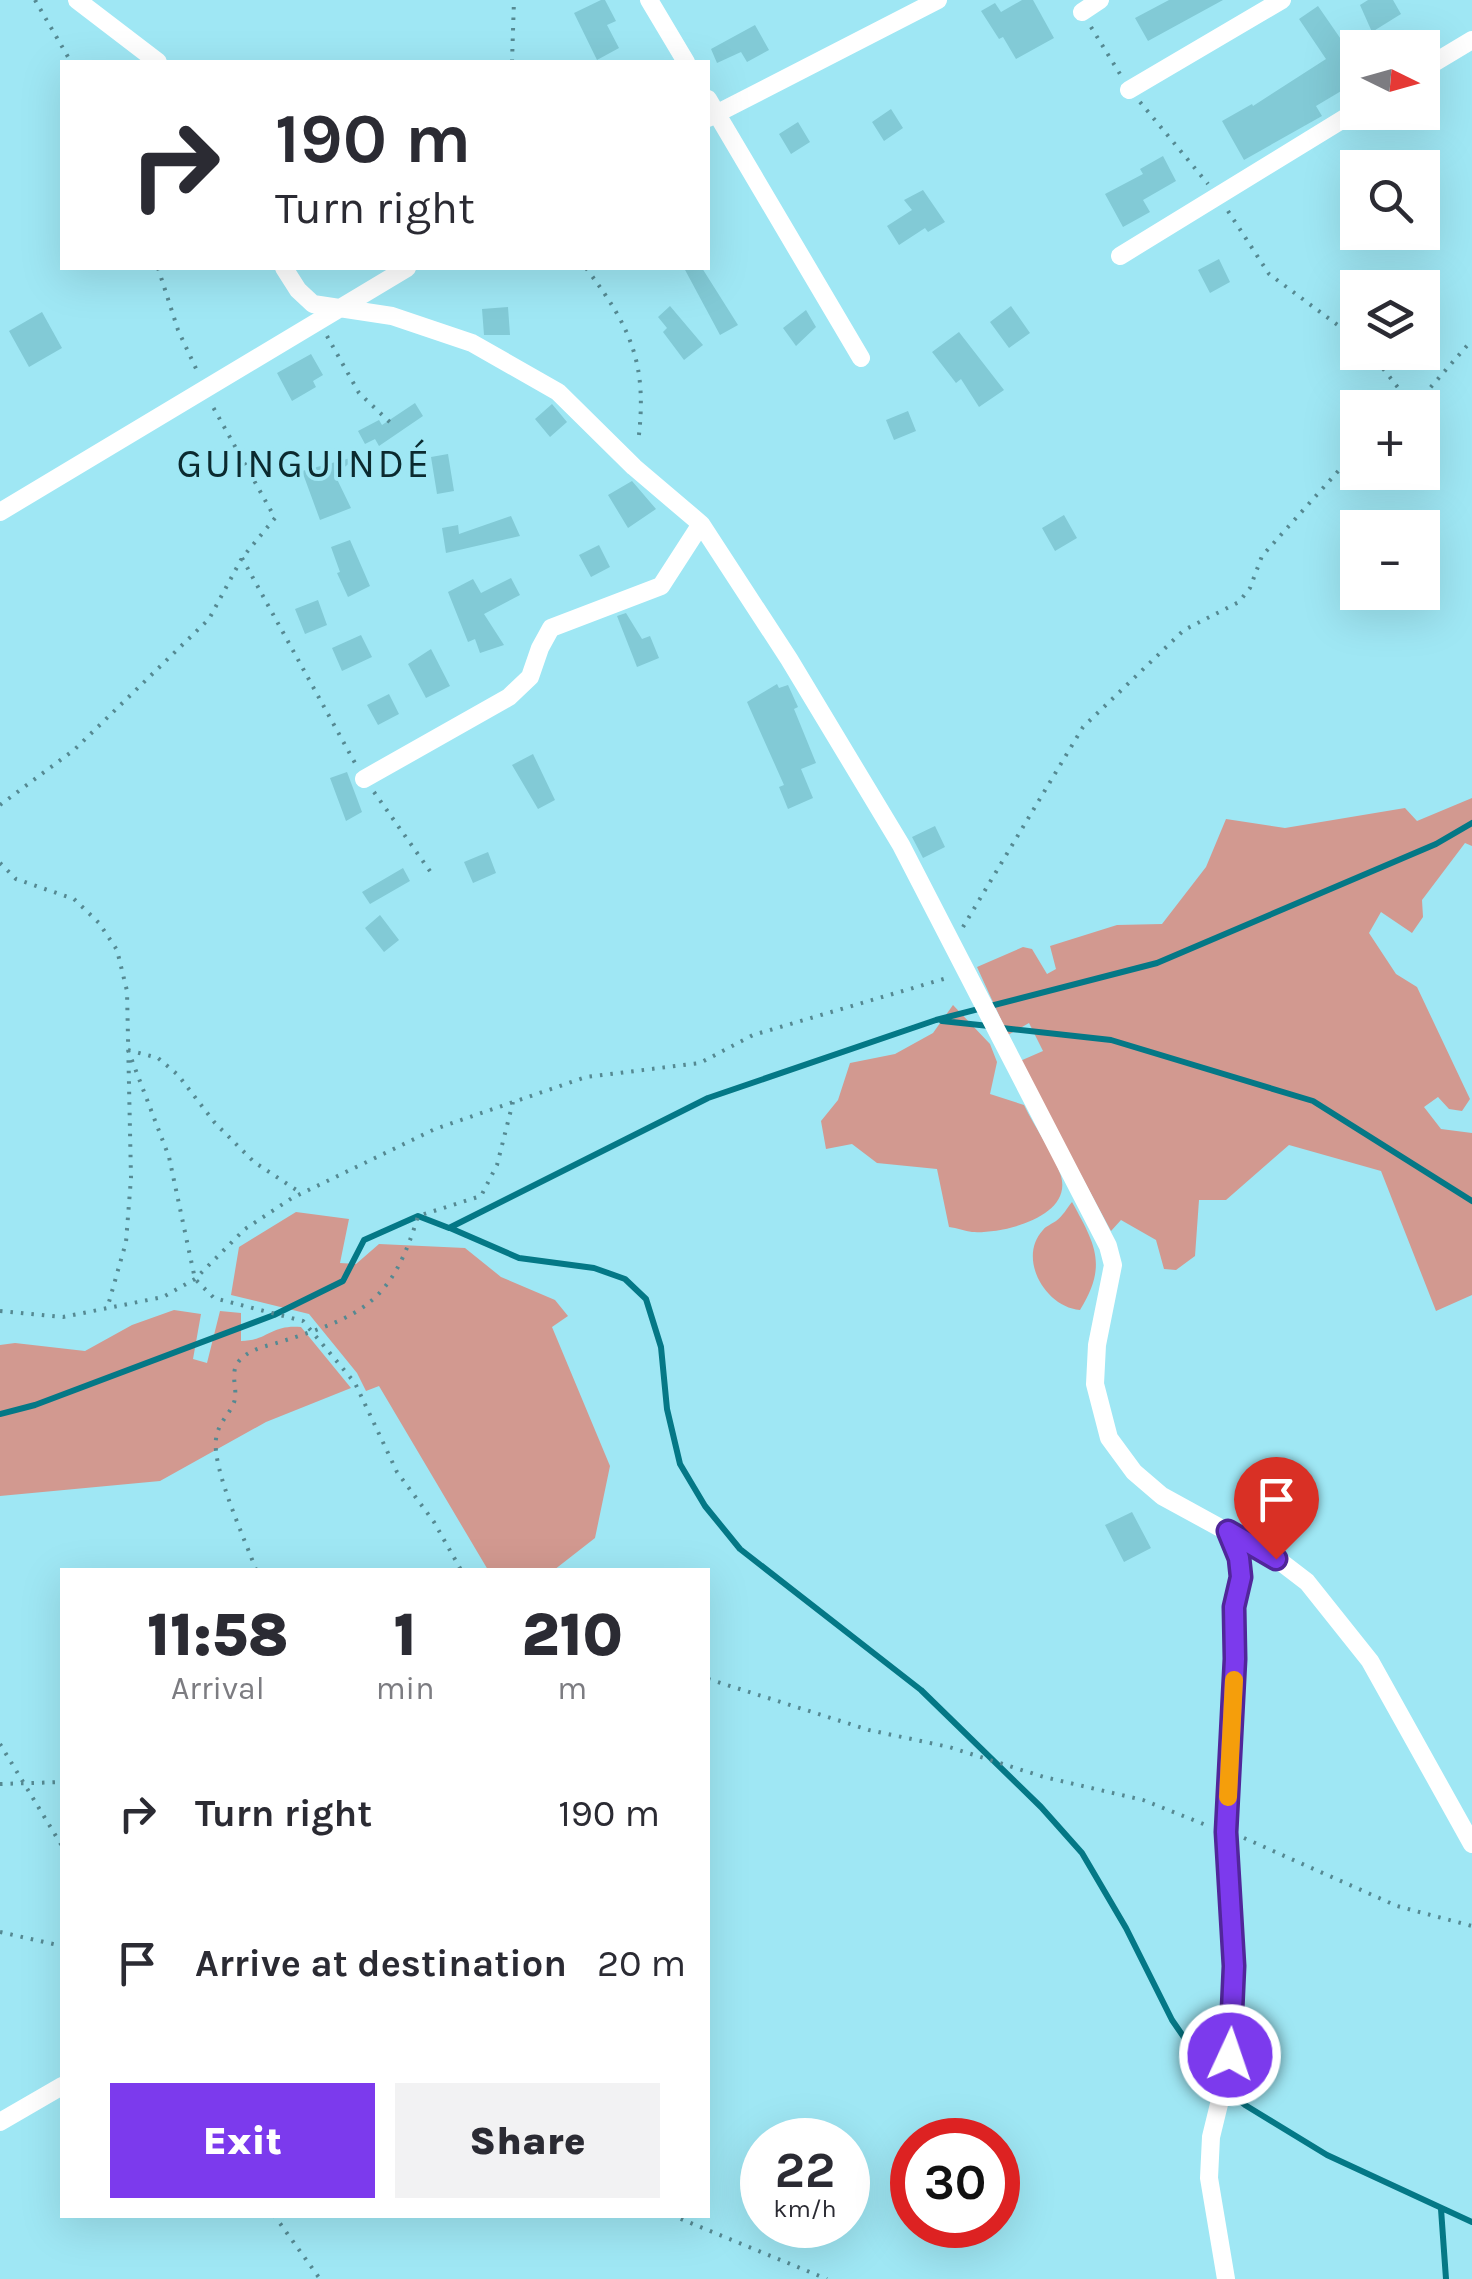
<!DOCTYPE html>
<meta charset="utf-8">
<style>
:root{--surface:#fff;--page:#f2f2f3;--text:#2b2b33;--muted:#7c7c81;--accent:#7c3aed}
body{margin:0;font-family:Karla,sans-serif;background:var(--page);color:var(--text);height:100vh;display:flex;flex-direction:column;font-size:38px;white-space:nowrap}
*{box-sizing:border-box;margin:0}
p{font-size:32px;color:var(--muted)}
.icon{flex:none;width:55px;height:55px;fill:none;stroke:currentColor;stroke-width:2;stroke-linecap:round;stroke-linejoin:round}
.map{position:relative;flex:1;overflow:hidden}
.sheet{position:absolute;left:60px;top:1568px;width:650px;height:650px;display:flex;flex-direction:column;background:var(--surface);border-radius:0px;box-shadow:0 10px 40px #0002}
.sheet>*{flex:none}
.top-card{position:absolute;left:60px;top:60px;width:650px;height:210px;border-radius:0px;box-shadow:0 10px 40px #0002;background:#fff;color:var(--text);overflow:hidden}
.needle{width:65px;rotate:95deg}
.fabs{position:absolute;left:1340px;top:30px;display:grid;gap:20px}
.fabs a{display:grid;place-items:center;width:100px;height:100px;border-radius:0px;background:var(--surface);box-shadow:0 10px 40px #0002;font-size:50px}
.speed{position:absolute;left:740px;top:2118px;display:flex;gap:20px;font-size:50px;font-weight:700;text-align:center}
.speed>*{display:grid;place-content:center;width:130px;height:130px;border-radius:50%;background:var(--surface);box-shadow:0 10px 40px #0002;line-height:1}
.speed small{font-size:25px;font-weight:400}
.speed .limit{border:15px solid #d22;background:#fff;color:#111}
.pin{position:absolute;display:grid;place-items:center;width:85px;height:85px;color:#fff;margin:-102px -42px;border-radius:50% 50% 50% 0;rotate:-45deg;box-shadow:0 0 10px #0007}
.pin .icon{rotate:45deg}
.me{position:absolute;width:110px;margin:-55px;rotate:3deg;stroke-linejoin:round;filter:drop-shadow(0 0 8px #0008)}
.turn{display:flex;align-items:center;gap:35px;height:210px;padding:0 50px;font-size:45px}
.turn .icon{width:130px;height:130px;stroke-width:2.5}
.turn b{display:block;font-size:70px;line-height:85px}
.eta{display:flex;justify-content:space-evenly;align-items:center;height:170px;text-align:center}
.eta b{font-size:60px;font-weight:800;line-height:70px}
.primary-button{display:flex;gap:20px;margin-top:auto;padding:20px 50px}
.primary-button a{flex:1;height:115px;border-radius:0px;background:var(--accent);color:#fff;font-size:40px;font-weight:800;line-height:115px;text-align:center}
.primary-button a+a{background:var(--page);color:var(--text)}
ul{padding:0;list-style:none}
li{display:flex;align-items:center;gap:30px;height:150px;padding:0 50px}
li div{flex:1}
li b{display:block;font-size:38px}
li em{font-style:normal}
.map>svg:first-child{display:block}
.green{fill:#d29990}
.lines{fill:none;stroke-linecap:round;stroke-linejoin:round}
.stream{stroke:#047886;stroke-width:6}
.building{fill:#82cad6}
.path{stroke:#558992;stroke-width:4;stroke-dasharray:2.5 8;stroke-linecap:butt}
.minor{stroke:#fff;stroke-width:18}
.route-casing{stroke:#51269a;stroke-width:25}
.route{stroke:#7c3aed;stroke-width:18}
.slow{stroke:#f59e0b;stroke-width:18}
.labels{text-anchor:middle;dominant-baseline:central;stroke-width:8;stroke-linejoin:round;paint-order:stroke}
.quarter-label{font-size:40px;letter-spacing:2.5px;fill:#0b2a2f;stroke:#9fe7f4}
</style>
<div class="map">
<svg width="1472" height="2279" viewBox="0 0 1472 2279">
<rect width="100%" height="100%" fill="#9fe7f4"/>
<!-- green -->
<path class="green" d="M1472,798V846L1465,843L1422,900L1423,917L1412,933L1381,912L1369,933L1396,974L1417,987L1470,1099L1462,1111L1449,1109L1438,1097L1424,1107L1441,1129L1472,1133V1295L1436,1311L1381,1171L1289,1145L1226,1200H1199L1195,1256L1176,1270L1164,1269L1156,1240L1121,1220L1111,1231L1020,1061L1043,1051L1029,1023L1008,1035L977,967L1023,947L1032,949L1047,974L1056,969L1050,946L1117,925L1162,924L1206,867L1226,819L1285,828L1405,808L1417,821Z
M953,1005L990,1044L997,1062L990,1094L1024,1105C1035,1128 1053,1152 1061,1176C1073,1218 1001,1234 972,1232C965,1231 957,1228 949,1227L937,1169L877,1163L852,1144L826,1149L821,1121L838,1100L850,1063L895,1054L933,1033Z
M1072,1202C1095,1244 1108,1265 1080,1310C1045,1307 1017,1258 1043,1230C1046,1226 1052,1224 1056,1221C1063,1216 1067,1208 1072,1202Z
M296,1212L349,1219L340,1263L356,1264L379,1244L465,1248L501,1277L555,1300L568,1316L552,1327L610,1466L595,1538L554,1570H488L379,1386L366,1391L357,1373L309,1314L231,1295L239,1247Z
M174,1310L201,1314L193,1359L207,1363L220,1311L241,1313V1341C267,1341 271,1324 301,1327L351,1388L266,1422L160,1481L0,1496V1345L15,1343L85,1351L132,1325Z"/>
<g class="lines">
<!-- stream -->
<path class="stream" d="M942,1021L989,1026
M1002,1028L1111,1040L1313,1101L1472,1201
M450,1228L519,1258L594,1268L625,1279L646,1299L661,1347L667,1409L680,1464L705,1506L740,1549L921,1690L1041,1807L1082,1853L1126,1928L1172,2020L1210,2075L1245,2105L1327,2155L1472,2222
M0,1414L35,1405L274,1315L343,1281L364,1240L418,1216L449,1228L708,1098L936,1020L1157,963L1436,844L1472,823
M1441,2209L1446,2279"/>
</g>
<!-- building -->
<path class="building" d="M601,0H605L616,21L607,25L619,48L597,60L574,13Z
M1022,0H1033L1054,38L1016,59L1003,37L999,39L981,11L995,3L1001,12Z
M1169,0H1223L1148,41L1135,18Z
M1368,0H1393L1401,14L1372,32L1360,5Z
M1318,6L1347,48L1352,45L1358,56V81L1316,106L1322,116L1244,160L1222,121L1252,104L1253,106L1326,59L1299,19Z
M755,25L769,50L747,62L741,52L717,63L711,49Z
M891,109L903,128L884,141L872,122Z
M798,122L810,142L791,154L779,134Z
M1163,156L1176,181L1143,200L1150,212L1123,227L1105,194L1143,174L1140,169Z
M923,190L945,222L928,232L925,228L899,245L887,226L912,210L904,200Z
M1219,259L1230,282L1210,293L1198,270Z
M684,268H702L738,325L720,335Z
M670,306L703,345L684,360L663,332L667,328L658,317Z
M1011,306L1030,333L1009,348L990,322Z
M508,307L510,335H484L482,309Z
M806,310L816,327L796,346L783,328Z
M42,312L62,348L29,367L9,331Z
M959,332L1004,390L979,407L961,379L956,383L932,352Z
M311,354L323,375L313,381L316,387L292,401L277,373Z
M415,403L423,416L379,446L375,439L365,444L358,431L379,420L382,425Z
M552,404L567,422L550,437L535,419Z
M908,411L916,431L894,440L886,420Z
M448,454L454,491L437,494L431,457Z
M358,456L335,475L351,508L320,520L302,471Z
M632,481L656,509L628,528L608,495Z
M1064,515L1077,538L1055,551L1042,528Z
M511,516L520,536L446,553L442,528L458,525L459,534Z
M350,540L370,586L348,597L337,573L340,572L331,547Z
M599,545L610,567L591,577L579,555Z
M511,578L520,595L484,614L504,645L480,653L475,639L468,642L448,592L473,579L481,593Z
M318,600L327,625L305,634L295,609Z
M626,613L642,639L650,636L659,658L637,667L617,616Z
M361,635L372,657L342,671L332,648Z
M431,649L450,686L426,698L408,664Z
M777,684L779,688L788,685L798,707L794,709L816,763L801,769L813,798L788,809L779,787L784,785L747,702Z
M389,694L399,714L378,725L367,705Z
M533,754L555,800L538,809L512,765Z
M347,772L362,812L346,821L330,778Z
M935,826L945,847L923,858L912,837Z
M488,852L496,873L473,883L464,862Z
M403,868L410,881L370,904L362,892Z
M380,915L399,940L384,952L365,928Z
M1132,1512L1151,1548L1124,1562L1105,1525Z"/>
<g class="lines">
<!-- path -->
<path class="path" d="M35,0L71,62
M1091,27L1120,74
M512,62L514,0
M1140,102L1208,184
M1228,211L1269,274L1358,340
M158,268L178,330L199,375
M586,268C632,329 648,365 638,443
M327,336L359,393L395,427
M1370,352L1411,404
M1407,408L1430,388L1472,340
M242,558L355,763
M374,792L432,874
M0,805L74,750L209,619L242,558L275,518L213,407
M0,863L16,879L74,899L99,923L117,950L127,991L131,1178L126,1242L107,1309
M963,927L1083,727L1184,630L1239,602L1250,588L1262,556L1358,449
M128,1050L169,1157L195,1279L214,1298L303,1321L355,1383L397,1472L434,1522L461,1570
M128,1050L158,1058L178,1075L215,1123L254,1162L301,1193
M0,1311L63,1317L163,1297L195,1279L245,1229L292,1198L435,1129L586,1077L700,1063L753,1035L947,978
M256,1570C245,1539 212,1469 216,1439C218,1424 227,1417 233,1405C240,1390 228,1375 239,1361C249,1349 267,1346 280,1342C362,1316 392,1303 418,1216L481,1196L497,1165L513,1102
M708,1679L869,1730L949,1747L1044,1777L1143,1800L1206,1825
M0,1744L62,1846
M0,1784L62,1782
M1244,1838L1397,1906L1472,1926
M0,1932L62,1946
M274,2215L320,2279
M671,2215L827,2279"/>
<!-- minor -->
<path class="minor" d="M77,0L158,62
M649,0L686,62
M1082,12L1100,0
M1422,70L1472,40
M1129,90L1282,0
M708,99L861,358
M708,118L938,0
M1120,256L1358,110
M284,268L298,290L313,304L392,316L472,343L558,392L634,467L701,524L789,659L901,845L1108,1246L1113,1265L1097,1345L1095,1384L1109,1438L1134,1472L1162,1496L1277,1559L1307,1582L1370,1661L1472,1844
M0,512L407,268
M364,779L509,697L530,677L540,648L551,628L661,586L701,524
M0,2122L62,2086
M1226,2279L1209,2178L1211,2137L1231,2055L1235,1966L1225,1832L1235,1659L1234,1607L1241,1577L1239,1558L1228,1531"/>
</g>
<g class="lines">
<!-- route casing -->
<g class="route-casing">
<path id="route" d="M1230,2055L1234,1966L1226,1832L1235,1659L1234,1607L1241,1577L1239,1558L1228,1531L1276,1559"/>
</g>
<!-- route -->
<use href="#route" class="route"/>
<!-- slow -->
<path class="slow" d="M1228,1797L1234,1680"/>
</g>
<g class="labels">
<!-- quarter labels -->
<g class="quarter-label">
<text x="304" y="463">GUINGUINDÉ</text>
</g>
</g>
</svg>
<div class="fabs">
<a><svg class="needle" viewBox="-14 -14 28 28"><path d="M0-13l5 13h-10z" fill="#e53935"/><path d="M0 13l5-13h-10z" fill="#7c7c81"/></svg></a>
<a><svg class="icon" aria-label="search" viewBox="0 0 24 24"><circle cx="10" cy="10" r="6"/><path d="M15 15l6 6"/></svg></a>
<a><svg class="icon" aria-label="layers" viewBox="0 0 24 24"><path d="M12 4l9 5-9 5-9-5zM3 14l9 5 9-5"/></svg></a>
<a>+</a>
<a>−</a>
</div>
<div class="speed"><div>22<small>km/h</small></div><div class="limit">30</div></div>
<div class="pin" style="left:1276px;top:1559px;background:#d93025"><svg class="icon" aria-label="arrive" viewBox="0 0 24 24"><path d="M6 21V4h12l-3 4 3 4H6"/></svg></div>
<svg class="me" style="left:1230px;top:2055px" viewBox="-20 -20 40 40"><circle r="17" fill="#7c3aed" stroke="#fff" stroke-width="3"/><path d="M0-11L8 9 0 5-8 9z" fill="#fff"/></svg>
<div class="top-card">
<div class="turn"><svg class="icon" aria-label="right" viewBox="0 0 24 24"><path d="M7 20v-9h11M14 6l5 5-5 5"/></svg><div><b>190 m</b>Turn right</div></div>
</div>
<section class="sheet">
<div class="eta">
<div><b>11:58</b><p>Arrival</p></div>
<div><b>1</b><p>min</p></div>
<div><b>210</b><p>m</p></div>
</div>
<ul>
<li><svg class="icon" aria-label="right" viewBox="0 0 24 24"><path d="M7 20v-9h11M14 6l5 5-5 5"/></svg><div><b>Turn right</b></div><em>190 m</em></li>
<li><svg class="icon" aria-label="arrive" viewBox="0 0 24 24"><path d="M6 21V4h12l-3 4 3 4H6"/></svg><div><b>Arrive at destination</b></div><em>20 m</em></li>
</ul>
<div class="primary-button"><a>Exit</a><a>Share</a></div>
</section>
</div>
